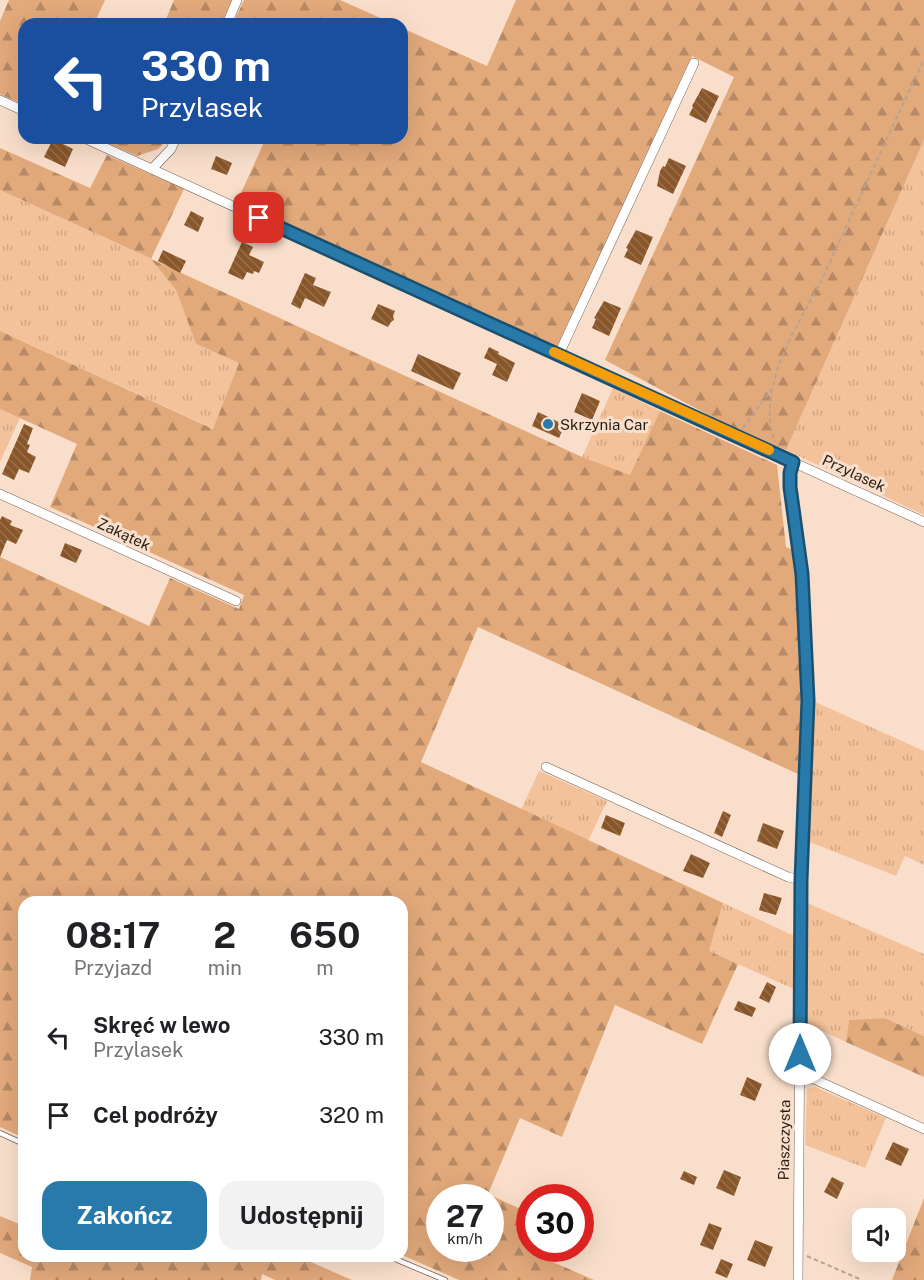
<!DOCTYPE html>
<html lang="pl">
<meta charset="utf-8">
<style>
:root{--surface:#fff;--page:#f2f2f2;--text:#202124;--muted:#757577;--accent:#287aab}
body{margin:0;font-family:"Public Sans",sans-serif;background:var(--page);color:var(--text);height:100vh;display:flex;flex-direction:column;font-size:22px;white-space:nowrap}
*{box-sizing:border-box;margin:0}
p{font-size:20px;color:var(--muted)}
.icon{flex:none;width:33px;height:33px;fill:none;stroke:currentColor;stroke-width:2;stroke-linecap:round;stroke-linejoin:round}
.map{position:relative;flex:1;overflow:hidden}
.details{position:absolute;left:18px;top:896px;width:390px;height:366px;display:flex;flex-direction:column;background:var(--surface);border-radius:18px;box-shadow:0 6px 24px #0002}
.details>*{flex:none}
.top-card{position:absolute;left:18px;top:18px;width:390px;height:126px;border-radius:18px;box-shadow:0 6px 24px #0002;background:#1a4fa0;color:#fff;overflow:hidden}
.controls{position:absolute;left:852px;top:1208px;display:grid;gap:12px}
.controls a{display:grid;place-items:center;width:54px;height:54px;border-radius:12px;background:var(--surface);box-shadow:0 6px 24px #0002;font-size:30px}
.speed{position:absolute;left:426px;top:1184px;display:flex;gap:12px;font-size:30px;font-weight:700;text-align:center}
.speed>*{display:grid;place-content:center;width:78px;height:78px;border-radius:50%;background:var(--surface);box-shadow:0 6px 24px #0002;line-height:1}
.speed small{font-size:15px;font-weight:400}
.speed .limit{border:9px solid #d22;background:#fff;color:#111}
.pin{position:absolute;display:grid;place-items:center;width:51px;height:51px;color:#fff;margin:-26px;border-radius:12px;box-shadow:0 3px 9px #0006}
.me{position:absolute;width:66px;margin:-33px;rotate:0deg;stroke-linejoin:round;filter:drop-shadow(0 0 4px #0008)}
.turn{display:flex;align-items:center;gap:21px;height:126px;padding:0 24px;font-size:27px}
.turn .icon{width:78px;height:78px;stroke-width:2.5}
.turn b{display:block;font-size:42px;line-height:51px}
.eta{display:flex;justify-content:space-evenly;align-items:center;height:102px;text-align:center}
.eta b{font-size:36px;font-weight:700;line-height:42px}
.cta{display:flex;gap:12px;margin-top:auto;padding:12px 24px}
.cta a{flex:1;height:69px;border-radius:18px;background:var(--accent);color:#fff;font-size:24px;font-weight:700;line-height:69px;text-align:center}
.cta a+a{background:var(--page);color:var(--text)}
ul{padding:0;list-style:none}
li{display:flex;align-items:center;gap:18px;height:78px;padding:0 24px}
li div{flex:1}
li b{display:block;font-size:22px}
li em{font-style:normal}
.map>svg:first-child{display:block}
.grass{fill:url(#grass-tufts)}
.forest{fill:url(#forest-firs);fill-rule:evenodd}
.building{fill:url(#building-back-hatch)}
.lines{fill:none;stroke-linecap:round;stroke-linejoin:round}
.service-casing{stroke:#776150;stroke-width:6}
.minor-casing{stroke:#776150;stroke-width:10}
.path{stroke:#b8a393;stroke-width:2;stroke-dasharray:4.5 3;stroke-linecap:butt}
.service{stroke:#fff;stroke-width:4.5}
.minor{stroke:#fff;stroke-width:9}
.route-casing{stroke:#1a4f6f;stroke-width:15}
.route{stroke:#287aab;stroke-width:10}
.slow{stroke:#f59e0b;stroke-width:10}
.poi-dot{fill:#287aab;stroke:#f9dfcb;stroke-width:2}
.labels{text-anchor:middle;dominant-baseline:central;stroke-width:6;stroke-linejoin:round;paint-order:stroke}
.poi-label{font-size:15px;fill:#261d16;stroke:#f9dfcb;text-anchor:start}
.street-label{font-size:15px;fill:#261d16;stroke:#f9dfcb}
</style>
<div class="map">
<svg width="924" height="1280" viewBox="0 0 924 1280">
<defs>
<pattern id="grass-tufts" width="24" height="20" patternUnits="userSpaceOnUse" patternTransform="scale(1.5)"><rect width="24" height="20" fill="#f3c29b"/><path d="M3 7l-1-3M5 7V3M7 7l1-3M15 17l-1-3M17 17v-4M19 17l1-3" fill="none" stroke="#d0a685"/></pattern>
<pattern id="forest-firs" width="22" height="20" patternUnits="userSpaceOnUse" patternTransform="scale(1.5)"><rect width="22" height="20" fill="#e2a97b"/><path d="M5 1l3.5 6h-7zM16 11l3.5 6h-7z" fill="#b78964"/></pattern>
<pattern id="building-back-hatch" width="6" height="6" patternUnits="userSpaceOnUse" patternTransform="scale(1.5)"><rect width="6" height="6" fill="#895629"/><path d="M-1 5l2 2M0 0l6 6M5-1l2 2" fill="none" stroke="#966f4d"/></pattern>
</defs>
<rect width="100%" height="100%" fill="#f9dfcb"/>
<!-- grass -->
<path class="grass" d="M924,140V515L786,450Z
M0,190L150,258L176,290L196,344L239,363L214,429L0,331Z
M613,388L660,411L630,476L582,457Z
M0,409L20,418L0,462Z
M811,700L924,751V865L905,856L896,876L807,841Z
M539,771L607,801L588,841L521,810Z
M805,902L924,954V1036L885,1018L849,1020L846,1042L804,1022Z
M723,903L795,936L796,990L709,951Z
M815,1087L886,1118L865,1168L805,1145L807,1089Z"/>
<!-- forest -->
<path class="forest" d="M9,0H105L94,24H24V105L0,94V21Z
M174,0H232L221,24H164Z
M244,0H340L394,24H233Z
M516,0H924V140L786,450L731,427L605,360L734,77L692,56L556,349L237,202L266,138H402V28L487,66Z
M112,138H170L158,149L137,156L109,144Z
M0,148L90,188L107,155L184,189L151,259L582,457L630,475L660,411L777,465L786,547L796,551L802,665L798,774L478,627L421,762L723,903L709,951L738,964L702,1044L615,1005L562,1137L520,1118L488,1194L529,1213L530,1252L594,1280H459L402,1255V902H24V1138L0,1127V557L149,626L170,578L239,609L244,595L50,507L77,444L0,409V331L213,429L239,363L196,344L176,290L150,258L0,190ZM440,1197H490V1248H440Z
M885,1018L924,1036V1077L846,1042L849,1020Z
M924,1198V1280H892Z
M0,1216L24,1226V1256H297L352,1280H275L262,1274L261,1280H30L32,1267L0,1253Z"/>
<!-- building -->
<path class="building" d="M702,88L719,96L706,123L689,115L693,107L692,106Z
M53,139L73,149L65,167L44,157Z
M216,156L232,163L227,175L211,169Z
M669,158L686,166L673,194L657,186L660,171L663,166L665,167Z
M191,211L204,218L198,232L184,225Z
M636,230L653,237L641,265L624,257L628,249L626,248Z
M242,242L253,247L249,255L264,262L259,273L254,271L253,274L247,272L243,280L228,273Z
M163,250L186,261L180,273L158,261Z
M305,273L316,278L313,285L331,292L324,307L305,298L300,309L291,304Z
M604,301L621,308L609,336L592,328L596,319L594,318Z
M378,304L395,311L393,316L394,320L391,322L388,327L371,319Z
M489,347L499,352L498,354L515,363L507,382L492,375L497,364L484,358Z
M418,354L461,373L453,390L411,371Z
M582,393L600,401L592,420L574,412Z
M538,412L565,425L559,438L532,426Z
M24,424L33,428L27,444L30,445L27,452L36,457L29,473L19,469L14,480L2,474Z
M2,516L12,521L10,525L23,530L16,544L7,540L0,557V520Z
M65,543L82,550L76,563L60,556Z
M723,811L731,815L722,837L714,833Z
M606,815L625,823L620,836L601,828Z
M763,823L784,831L777,849L757,841Z
M691,854L710,863L703,878L683,871Z
M764,893L782,898L776,915L759,910Z
M767,982L776,987L769,1003L759,998Z
M738,1001L756,1008L752,1017L734,1010Z
M747,1077L762,1084L755,1101L740,1095Z
M893,1142L909,1149L901,1166L885,1159Z
M724,1170L741,1177L734,1196L716,1188Z
M684,1171L697,1177L694,1185L680,1179Z
M832,1177L844,1183L837,1199L824,1192Z
M709,1223L722,1228L713,1250L700,1245Z
M755,1240L773,1247L765,1267L747,1260Z
M721,1259L733,1264L727,1278L715,1273Z"/>
<g class="lines">
<!-- service casing -->
<g class="service-casing">
<path id="service" d="M0,1133L24,1144
M388,1256L445,1280"/>
</g>
<!-- minor casing -->
<g class="minor-casing">
<path id="minor" d="M227,24L237,0
M0,100L24,111
M84,138L924,522
M152,169L171,149L176,138
M559,354L694,63
M793,462L790,473V487L802,575L808,700L801,880L798,1280
M0,494L236,601
M546,767L788,877L801,880
M800,1075L814,1079L924,1129"/>
</g>
<!-- path -->
<path class="path" d="M772,389C769,411 768,421 775,442
M743,428L773,387L778,366L792,335L821,281L924,59
M807,1256L862,1280"/>
<!-- service -->
<use href="#service" class="service"/>
<!-- minor -->
<use href="#minor" class="minor"/>
</g>
<g class="lines">
<!-- route casing -->
<g class="route-casing">
<path id="route" d="M259,218L793,462L790,473V487L802,574L808,700L801,880L800,1054"/>
</g>
<!-- route -->
<use href="#route" class="route"/>
<!-- slow -->
<path class="slow" d="M554,352L769,450"/>
</g>
<!-- markers -->
<circle class="poi-dot" cx="548" cy="424" r="6"/>
<g class="labels">
<!-- poi labels -->
<g class="poi-label">
<text x="560" y="424">Skrzynia Car</text>
</g>
<!-- street labels -->
<g class="street-label">
<text transform="translate(854 473) rotate(25)">Przylasek</text>
<text transform="translate(124 534) rotate(25)">Zakątek</text>
<text transform="translate(784 1140) rotate(-89)">Piaszczysta</text>
</g>
</g>
</svg>
<div class="controls">
<a><svg class="icon" aria-label="sound" viewBox="0 0 24 24"><path d="M4 9h4l5-4v14l-5-4H4zM17 9q2 3 0 6"/></svg></a>
</div>
<div class="speed"><div>27<small>km/h</small></div><div class="limit">30</div></div>
<div class="pin" style="left:259px;top:218px;background:#d93025"><svg class="icon" aria-label="arrive" viewBox="0 0 24 24"><path d="M6 21V4h12l-3 4 3 4H6"/></svg></div>
<svg class="me" style="left:800px;top:1054px" viewBox="-20 -20 40 40"><circle r="19" fill="#fff"/><path d="M0-13L10 11 0 6-10 11z" fill="#287aab"/></svg>
<div class="top-card">
<div class="turn"><svg class="icon" aria-label="left" viewBox="0 0 24 24"><path d="M17 20v-9H6M10 6l-5 5 5 5"/></svg><div><b>330 m</b>Przylasek</div></div>
</div>
<section class="details">
<div class="eta">
<div><b>08:17</b><p>Przyjazd</p></div>
<div><b>2</b><p>min</p></div>
<div><b>650</b><p>m</p></div>
</div>
<ul>
<li><svg class="icon" aria-label="left" viewBox="0 0 24 24"><path d="M17 20v-9H6M10 6l-5 5 5 5"/></svg><div><b>Skręć w lewo</b><p>Przylasek</p></div><em>330 m</em></li>
<li><svg class="icon" aria-label="arrive" viewBox="0 0 24 24"><path d="M6 21V4h12l-3 4 3 4H6"/></svg><div><b>Cel podróży</b></div><em>320 m</em></li>
</ul>
<div class="cta"><a>Zakończ</a><a>Udostępnij</a></div>
</section>
</div>
